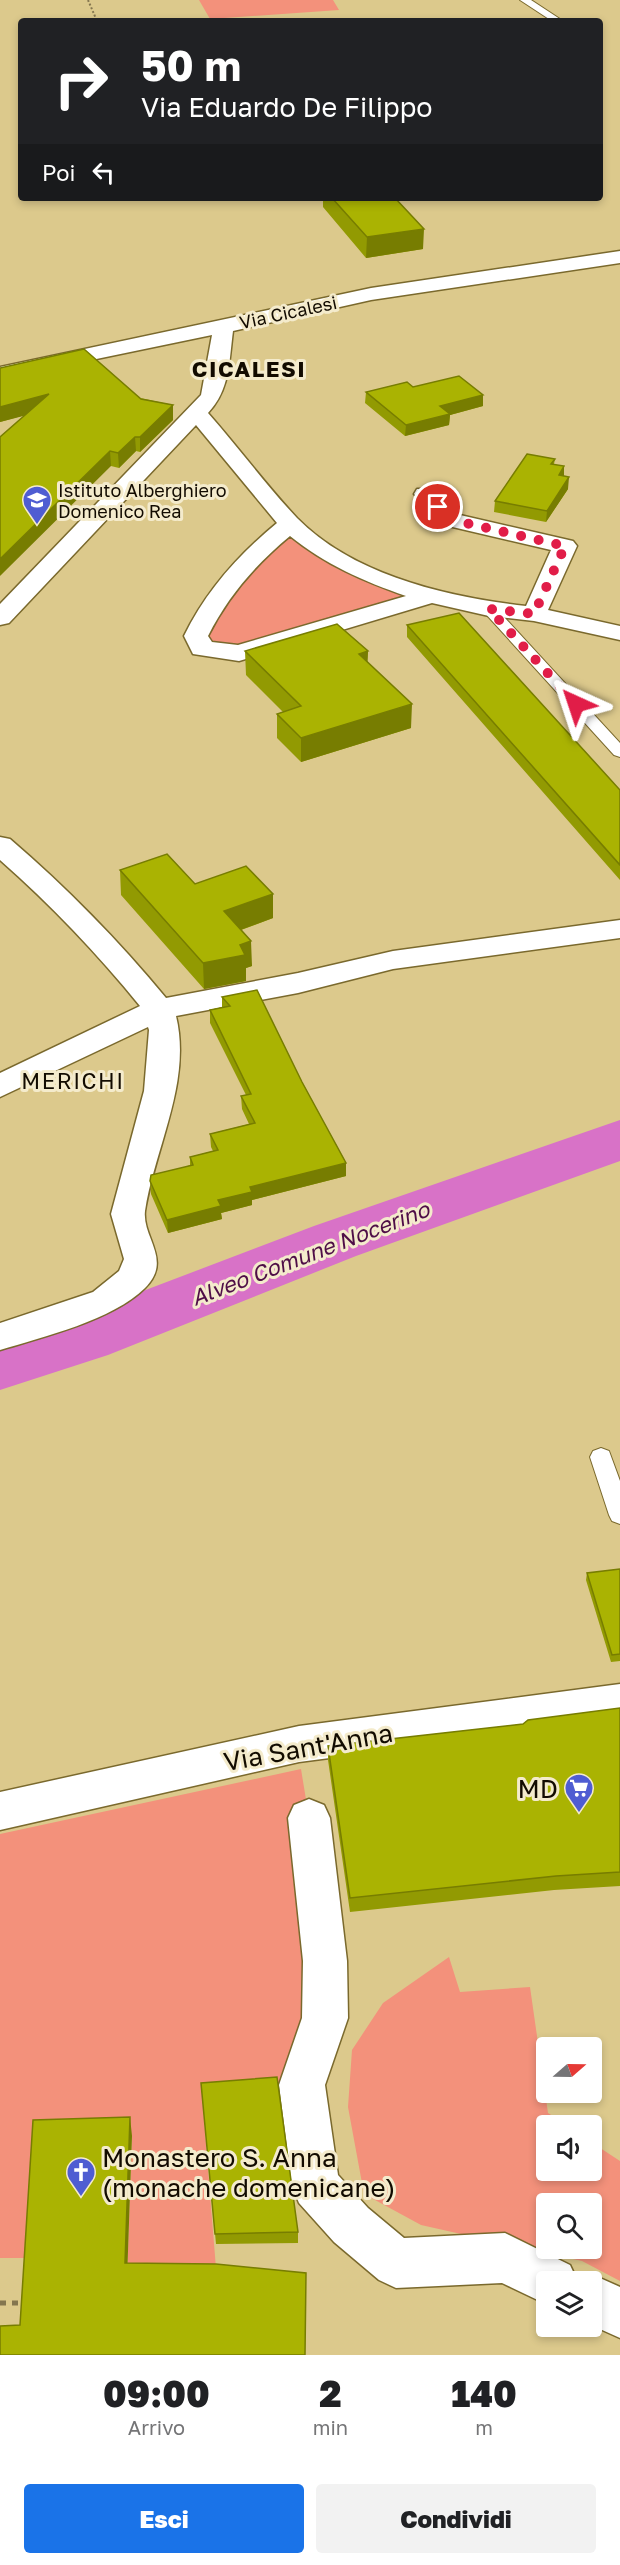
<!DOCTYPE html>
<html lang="it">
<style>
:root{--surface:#fff;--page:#f2f2f2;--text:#202124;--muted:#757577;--accent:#1a73e8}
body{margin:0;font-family:"Golos Text",sans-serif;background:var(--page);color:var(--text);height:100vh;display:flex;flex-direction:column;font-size:22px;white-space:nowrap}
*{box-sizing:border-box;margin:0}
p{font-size:20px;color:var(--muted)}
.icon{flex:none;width:33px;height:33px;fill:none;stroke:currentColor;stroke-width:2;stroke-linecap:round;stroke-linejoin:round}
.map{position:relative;height:2355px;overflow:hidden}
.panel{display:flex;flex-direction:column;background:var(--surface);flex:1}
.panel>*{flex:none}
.top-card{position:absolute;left:18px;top:18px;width:585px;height:183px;border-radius:6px;box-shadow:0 3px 9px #0003;background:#202124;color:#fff;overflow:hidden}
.needle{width:39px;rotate:70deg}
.controls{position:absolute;left:536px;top:2037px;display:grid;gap:12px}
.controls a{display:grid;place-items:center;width:66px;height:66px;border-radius:6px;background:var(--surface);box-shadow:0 3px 9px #0003;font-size:30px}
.pin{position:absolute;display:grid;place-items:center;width:51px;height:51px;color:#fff;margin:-26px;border:3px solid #fff;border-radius:50%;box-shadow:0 2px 6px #0007}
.me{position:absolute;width:66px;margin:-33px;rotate:318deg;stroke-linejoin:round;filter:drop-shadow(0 0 4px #0008)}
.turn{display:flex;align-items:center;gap:21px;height:126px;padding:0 24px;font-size:27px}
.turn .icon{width:78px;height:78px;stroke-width:2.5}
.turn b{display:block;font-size:42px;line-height:51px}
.then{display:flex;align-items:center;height:57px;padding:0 24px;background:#0003;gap:12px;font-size:22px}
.eta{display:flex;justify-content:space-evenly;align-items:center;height:102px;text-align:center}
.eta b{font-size:36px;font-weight:800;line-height:42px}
.action{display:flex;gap:12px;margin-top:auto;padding:12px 24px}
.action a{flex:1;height:69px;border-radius:6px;background:var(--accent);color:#fff;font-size:24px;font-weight:800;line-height:69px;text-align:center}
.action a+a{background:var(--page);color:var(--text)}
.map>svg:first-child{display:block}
.green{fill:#f3917b;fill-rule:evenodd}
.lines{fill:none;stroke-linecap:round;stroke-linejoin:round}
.river{fill:#d872c7;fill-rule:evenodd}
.service-casing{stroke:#7a692d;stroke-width:2}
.minor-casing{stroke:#7a692d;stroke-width:3}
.secondary-casing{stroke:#7a692d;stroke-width:3}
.path-far1{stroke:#84764f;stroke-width:2;stroke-dasharray:2 2;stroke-linecap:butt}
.path{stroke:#84764f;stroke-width:5;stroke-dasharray:6 6;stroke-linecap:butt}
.service{fill:#fff;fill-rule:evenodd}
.minor{fill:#fff;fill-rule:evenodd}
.secondary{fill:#fff;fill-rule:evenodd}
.wall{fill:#929a02}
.shaded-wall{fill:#777d01}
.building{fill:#aab302;stroke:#777d01;stroke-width:1.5}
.route{stroke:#e11d48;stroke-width:10;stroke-dasharray:0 18}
.labels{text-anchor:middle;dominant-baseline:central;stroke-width:6;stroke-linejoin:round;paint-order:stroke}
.far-street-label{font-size:18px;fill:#120b00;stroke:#f4ebcc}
.far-poi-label{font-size:18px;fill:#120b00;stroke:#f4ebcc;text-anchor:start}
.far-district-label{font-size:22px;font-weight:bold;letter-spacing:1.5px;fill:#120b00;stroke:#f4ebcc}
.neighbourhood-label{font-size:22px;letter-spacing:1.5px;fill:#120b00;stroke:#f4ebcc}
.water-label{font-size:22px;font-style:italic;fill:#4f0e47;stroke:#f4ebcc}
.near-street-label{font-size:26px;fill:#120b00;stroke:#f4ebcc}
.near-poi-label{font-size:26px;fill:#120b00;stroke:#f4ebcc;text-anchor:end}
</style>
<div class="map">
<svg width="620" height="2355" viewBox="0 0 620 2355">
<rect width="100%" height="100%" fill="#dcc98c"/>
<!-- green -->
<path class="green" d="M199,0H333L339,10L210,19Z
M288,536C324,565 364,579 407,597L227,647L216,644L207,636C226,597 258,567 288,536Z
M301,1769L309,1818L325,2018L280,2089L202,2094L217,2281L127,2280L132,2136L28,2258H0V1834Z
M449,1957L460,1992L530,1987L548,2113L567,2125L546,2126V2170H591V2142L620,2161V2281L582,2261L421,2225L364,2194L348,2107L352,2050L383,2003ZM546,2204H591V2248H546Z"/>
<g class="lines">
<!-- river -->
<path class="river" d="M620,1120V1161L356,1256L108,1355L0,1390V1342L64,1321L314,1226Z"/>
<!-- service casing -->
<g class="service-casing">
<path id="service" d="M520,0H531L563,21H552Z
M489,605L494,606L620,743V757L614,755L484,612L482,609L484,606Z
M601,1448L609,1451L620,1481V1524L612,1521L609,1515L590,1457L593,1451Z"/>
</g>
<!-- minor casing -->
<g class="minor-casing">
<path id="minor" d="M620,251V263L371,300L233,331C229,361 230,390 208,413C238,447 266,485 297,518C354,576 448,597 526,606L551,550L444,525L414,494L417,489H433L460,515L573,541L577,546L548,610L620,626V640L534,621L489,616L432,603L239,661L193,654L184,636C206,591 238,555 277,523L196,425L9,623L0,625V604L201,395L212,335L0,379V367L371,288ZM290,536C326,565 363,581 406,596L238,645L212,642L208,636C228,596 256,564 290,536Z
M0,837L10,839C67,888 118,940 166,998L298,973L393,951L620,920V938L393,969L298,993L176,1016C192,1082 155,1147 145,1211C142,1238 173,1260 145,1288C113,1320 43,1337 0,1350V1323L93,1292L119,1271L124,1259L111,1214L144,1091L149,1030L148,1027L0,1097V1073L140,1006C97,953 51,905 0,860Z
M309,1799L324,1805L330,1818L347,1961L348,2018L325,2085L338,2175L368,2208L404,2238L505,2233L570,2265L577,2280L591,2274L620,2287V2338L591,2325V2282H546V2304L502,2283L396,2288L379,2280L334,2242L299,2203L292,2186L279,2085L302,2018L303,1961L288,1818L294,1805Z"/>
</g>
<!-- secondary casing -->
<g class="secondary-casing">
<path id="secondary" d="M620,1684V1720L299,1762L0,1830V1792L299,1726Z"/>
</g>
<!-- path-far1 -->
<path class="path-far1" d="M88,0L97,21"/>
<!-- path -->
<path class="path" d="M0,2303H26"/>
<!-- service -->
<use href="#service" class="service"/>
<!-- minor -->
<use href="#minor" class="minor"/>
<!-- secondary -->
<use href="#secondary" class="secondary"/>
</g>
<!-- wall -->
<path class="wall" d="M323,198H395L423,249L366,258L323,207Z
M0,368L173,405V420L140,452L136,451L119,468L111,466L25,415L0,422Z
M413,387L483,395V406L450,415L449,425L405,436L365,403L366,392Z
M555,459L554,464L564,476L568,489L546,522L494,512L495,501Z
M407,625L620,790V880L407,637Z
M245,651H368L367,662L411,728L301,762L277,738V714L283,712L246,675Z
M120,870L195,884L273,894V918L241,930L252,966L246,968V981L204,989L121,895Z
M222,997L302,1082L346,1163V1176L252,1200V1205L221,1213L222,1219L168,1233L151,1194L150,1181L190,1165V1157L213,1151L211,1147L210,1134L249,1124L242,1109L241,1096L246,1095L210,1023V1010L222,1007Z
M620,1569V1661L611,1662L586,1580L587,1573Z
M620,1708V1886L554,1890L350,1912L328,1760V1746L523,1724Z
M201,2083L298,2232V2243L216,2244Z"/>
<!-- shaded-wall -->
<path class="shaded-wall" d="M424,229L423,249L366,258L367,237Z
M49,394L50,409L0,422V407Z
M483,395V406L450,415L449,425L405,436L406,425L440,406Z
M173,405V420L140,452V437Z
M135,437L136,451L119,468L118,453Z
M110,451L111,466L0,576V559Z
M564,466V478L559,475Z
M569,477L568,489L546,522L547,511Z
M368,651L367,675L359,654Z
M412,704L411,728L301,762V738Z
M273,894V918L224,936V911Z
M251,941L252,966L246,968V981L204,989L203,963L240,945Z
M346,1163V1176L252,1200V1205L221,1213L222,1219L168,1233L167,1220L218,1200L250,1187Z
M130,2117L132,2136L127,2280L125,2263Z"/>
<!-- building -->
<path class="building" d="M332,198H395L424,229L367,237Z
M84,349L141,399L173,405L140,437H135L118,453L110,451L0,559V437L49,394L0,407V368Z
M459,376L483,395L440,406L450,414L406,425L366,392L407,382L413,387Z
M527,454L555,459L551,464L564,466L559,475L569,477L547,511L495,501Z
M459,613L620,790V865L407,625Z
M337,624L368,651L359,654L412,704L301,738L277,714L301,706L245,651Z
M167,854L195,884L246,866L273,894L224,911L251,941L240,945L245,955L203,963L120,870Z
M257,990L302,1082L346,1163L250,1187L252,1192L218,1200L221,1206L167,1220L150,1181L151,1175L193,1165L190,1157L218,1150L210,1134L255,1123L241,1096L251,1094L210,1010L230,1006L222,997Z
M620,1569V1654L612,1655L587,1573Z
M620,1708V1872L556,1876L350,1898L328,1746L523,1724L528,1720Z
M277,2077L298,2232L215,2234L201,2083Z
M130,2117L125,2263L216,2264L306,2273L305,2355H0V2326L20,2325L33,2120Z"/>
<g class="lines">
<!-- route -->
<path class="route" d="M438,507L452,520L565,546L534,614L489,609L576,704"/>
</g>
<!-- icons -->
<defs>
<g id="school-pin" transform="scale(1.5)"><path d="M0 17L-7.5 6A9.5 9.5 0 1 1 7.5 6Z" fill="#4f5dd2" stroke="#f4ebcc"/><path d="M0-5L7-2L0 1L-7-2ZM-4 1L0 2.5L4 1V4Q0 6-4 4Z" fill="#fff"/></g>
<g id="supermarket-pin" transform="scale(1.5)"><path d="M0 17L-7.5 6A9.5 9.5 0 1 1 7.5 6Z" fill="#4f5dd2" stroke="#f4ebcc"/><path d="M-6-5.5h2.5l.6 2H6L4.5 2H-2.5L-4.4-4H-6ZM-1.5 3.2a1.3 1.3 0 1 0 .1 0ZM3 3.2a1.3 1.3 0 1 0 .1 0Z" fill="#fff"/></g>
<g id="church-pin" transform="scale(1.5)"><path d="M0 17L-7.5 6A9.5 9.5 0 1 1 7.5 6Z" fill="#4f5dd2" stroke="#f4ebcc"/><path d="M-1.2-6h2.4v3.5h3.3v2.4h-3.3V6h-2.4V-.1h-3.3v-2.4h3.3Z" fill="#fff"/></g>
</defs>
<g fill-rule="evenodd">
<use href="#school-pin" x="37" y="500"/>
<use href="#supermarket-pin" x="579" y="1788"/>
<use href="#church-pin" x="81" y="2172"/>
</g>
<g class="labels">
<!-- far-street labels -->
<g class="far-street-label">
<text transform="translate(288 312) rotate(-12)">Via Cicalesi</text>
</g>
<!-- far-poi labels -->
<g class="far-poi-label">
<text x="58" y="490">Istituto Alberghiero<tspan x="58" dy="21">Domenico Rea</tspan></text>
</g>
<!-- far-district labels -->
<g class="far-district-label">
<text x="249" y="368">CICALESI</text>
</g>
<!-- neighbourhood labels -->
<g class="neighbourhood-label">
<text x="73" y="1080">MERICHI</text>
</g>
<!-- water labels -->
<g class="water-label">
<text transform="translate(310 1253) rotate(-21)">Alveo Comune Nocerino</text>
</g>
<!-- near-street labels -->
<g class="near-street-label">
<text transform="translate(308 1747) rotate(-10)">Via Sant'Anna</text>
</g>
<!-- near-poi labels -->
<g class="near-poi-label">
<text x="558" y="1788">MD</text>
<text x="102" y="2157" text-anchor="start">Monastero S. Anna<tspan x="102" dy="30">(monache domenicane)</tspan></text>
</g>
</g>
</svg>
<div class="controls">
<a><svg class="needle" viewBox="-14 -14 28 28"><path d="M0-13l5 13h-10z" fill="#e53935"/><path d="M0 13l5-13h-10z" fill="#757577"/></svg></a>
<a><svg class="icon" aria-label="sound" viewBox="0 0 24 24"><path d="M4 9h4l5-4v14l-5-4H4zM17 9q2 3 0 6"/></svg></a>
<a><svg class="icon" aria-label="search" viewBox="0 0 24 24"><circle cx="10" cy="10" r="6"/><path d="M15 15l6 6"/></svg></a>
<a><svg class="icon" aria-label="layers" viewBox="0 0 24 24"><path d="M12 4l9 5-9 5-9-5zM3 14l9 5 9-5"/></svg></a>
</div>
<div class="pin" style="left:438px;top:507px;background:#d93025"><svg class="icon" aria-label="arrive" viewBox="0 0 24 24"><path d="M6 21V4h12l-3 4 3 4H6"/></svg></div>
<svg class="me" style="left:576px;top:704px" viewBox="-20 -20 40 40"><path d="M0-17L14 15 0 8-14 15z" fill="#e11d48" stroke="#fff" stroke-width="4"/></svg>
<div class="top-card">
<div class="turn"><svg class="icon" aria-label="right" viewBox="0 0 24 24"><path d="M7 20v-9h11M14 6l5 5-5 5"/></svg><div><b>50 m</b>Via Eduardo De Filippo</div></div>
<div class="then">Poi<svg class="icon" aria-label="left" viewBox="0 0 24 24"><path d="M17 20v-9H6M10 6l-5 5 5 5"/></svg></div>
</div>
</div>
<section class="panel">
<div class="eta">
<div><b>09:00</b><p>Arrivo</p></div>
<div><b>2</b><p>min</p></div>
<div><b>140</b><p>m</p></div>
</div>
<div class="action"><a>Esci</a><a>Condividi</a></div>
</section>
